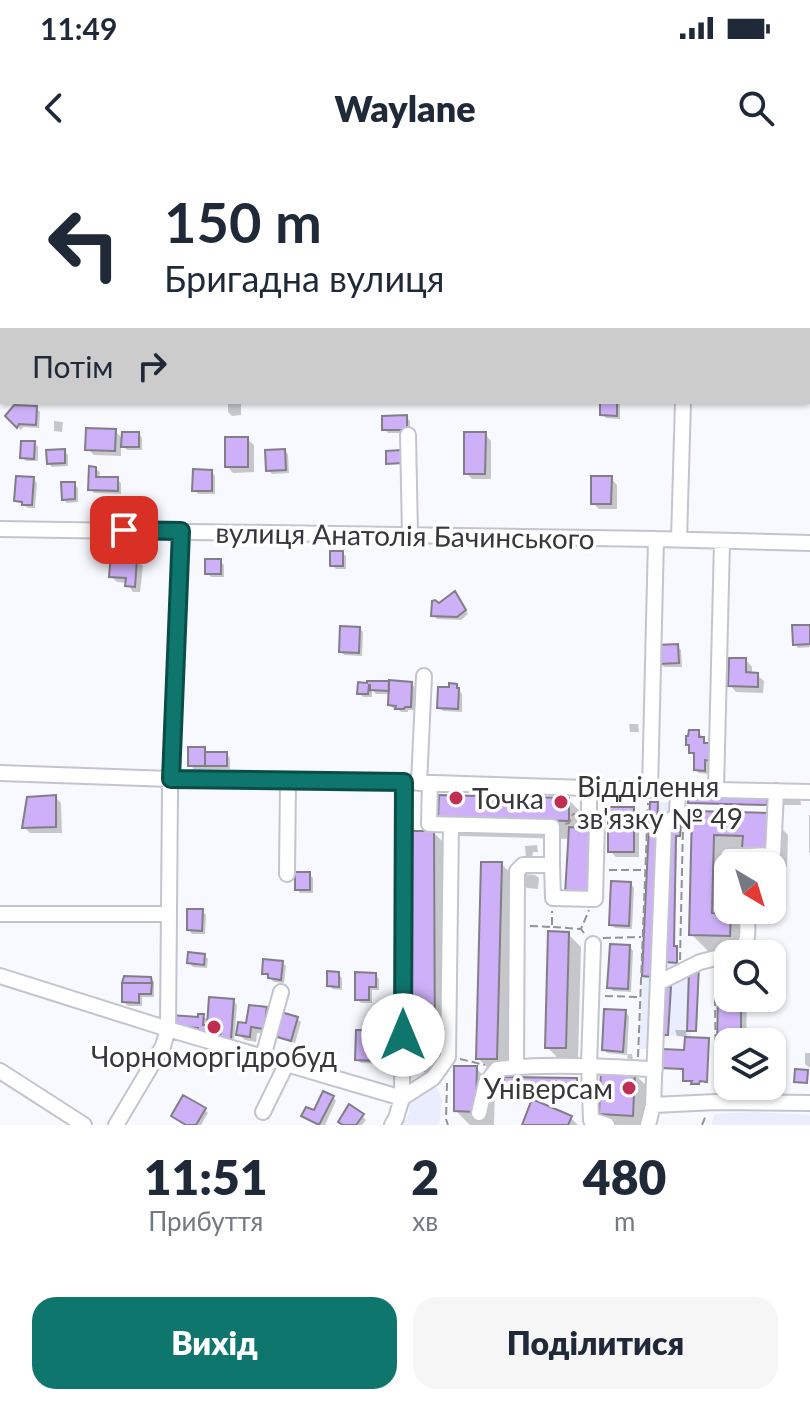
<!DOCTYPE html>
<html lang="uk">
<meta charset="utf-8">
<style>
:root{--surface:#fff;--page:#f6f6f7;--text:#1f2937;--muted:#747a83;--accent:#0f766e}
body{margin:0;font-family:Lato,sans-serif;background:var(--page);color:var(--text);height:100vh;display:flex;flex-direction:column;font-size:30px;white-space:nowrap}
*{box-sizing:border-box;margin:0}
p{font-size:26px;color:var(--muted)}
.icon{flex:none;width:44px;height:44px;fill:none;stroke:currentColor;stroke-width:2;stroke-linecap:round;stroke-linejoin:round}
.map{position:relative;height:965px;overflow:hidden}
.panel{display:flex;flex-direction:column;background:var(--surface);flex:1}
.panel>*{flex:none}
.hud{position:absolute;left:0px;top:0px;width:810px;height:244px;box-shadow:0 2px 6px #0004;background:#fff;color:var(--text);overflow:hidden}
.needle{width:52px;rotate:142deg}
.tools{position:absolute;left:714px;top:692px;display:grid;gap:16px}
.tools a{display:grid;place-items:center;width:72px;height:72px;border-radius:16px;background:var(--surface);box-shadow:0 2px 6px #0004;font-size:40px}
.pin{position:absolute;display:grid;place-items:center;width:68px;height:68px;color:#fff;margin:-34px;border-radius:16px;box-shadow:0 4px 12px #0006}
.me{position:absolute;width:88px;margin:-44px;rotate:0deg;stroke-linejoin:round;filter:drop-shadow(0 0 6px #0008)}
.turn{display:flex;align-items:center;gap:28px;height:168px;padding:0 32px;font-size:36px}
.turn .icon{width:104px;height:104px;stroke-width:2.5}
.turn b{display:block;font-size:56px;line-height:68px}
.then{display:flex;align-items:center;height:76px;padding:0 32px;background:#0003;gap:16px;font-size:30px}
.eta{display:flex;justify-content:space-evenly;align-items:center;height:136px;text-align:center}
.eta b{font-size:48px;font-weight:800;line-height:56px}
.cta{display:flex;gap:16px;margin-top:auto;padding:16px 32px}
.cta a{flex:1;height:92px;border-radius:24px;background:var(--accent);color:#fff;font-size:32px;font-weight:800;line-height:92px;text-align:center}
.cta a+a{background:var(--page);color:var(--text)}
.status{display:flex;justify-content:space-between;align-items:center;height:56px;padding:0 40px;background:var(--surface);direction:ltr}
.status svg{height:22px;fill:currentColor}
header{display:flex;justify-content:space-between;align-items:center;height:104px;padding:0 32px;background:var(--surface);font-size:36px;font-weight:800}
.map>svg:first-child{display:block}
.built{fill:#e9edfe}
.shadow{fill:#0003}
.building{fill:#cdb0f7;stroke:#817e86;stroke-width:2}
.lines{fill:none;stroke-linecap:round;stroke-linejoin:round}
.minor-casing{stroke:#c3c5ce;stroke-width:18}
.path{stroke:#929397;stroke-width:2;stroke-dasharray:8 4;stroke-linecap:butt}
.minor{stroke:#fff;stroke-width:14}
.route-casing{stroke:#0a4d48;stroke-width:20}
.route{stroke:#0f766e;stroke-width:14}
.poi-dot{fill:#bf2f54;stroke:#fff;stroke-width:3}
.labels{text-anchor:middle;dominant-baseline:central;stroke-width:7;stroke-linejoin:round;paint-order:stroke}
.street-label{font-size:28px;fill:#38383c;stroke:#fff}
.poi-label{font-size:28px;fill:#38383c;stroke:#fff;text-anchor:start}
</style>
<div class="status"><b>11:49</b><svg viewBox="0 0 49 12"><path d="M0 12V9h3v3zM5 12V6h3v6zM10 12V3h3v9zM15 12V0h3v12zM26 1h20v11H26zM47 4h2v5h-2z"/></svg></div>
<header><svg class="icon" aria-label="back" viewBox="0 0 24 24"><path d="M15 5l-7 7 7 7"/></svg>Waylane<svg class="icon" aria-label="search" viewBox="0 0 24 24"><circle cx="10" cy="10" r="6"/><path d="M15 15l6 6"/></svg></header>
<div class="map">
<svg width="810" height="965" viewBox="0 0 810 965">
<rect width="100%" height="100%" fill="#f8f9fe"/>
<!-- built -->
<path class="built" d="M650,642L674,643L681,656L680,676H676L674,786H677L676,807L699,806L696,871H691V877L660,875L659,889H639Z
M435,923L442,940L439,965H402L409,953V938Z
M754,952L810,955V965H711L715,954Z"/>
<!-- shadow -->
<path class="shadow" d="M52,0H73V2H54Z
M305,0H325V2H305Z
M568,0H592V2H568Z
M623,0H641V2H623Z
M228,242H241V255L232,256L228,252Z
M602,242H617L620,244V259L606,258L602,254Z
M36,248L40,252L39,268L23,267L21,270L8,256Z
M406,257L410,261V273H388L384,269Z
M54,261L63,262L62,272L54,271Z
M115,271L123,279L139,274L142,278V290H127L121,284V296L94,295L88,289Z
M485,274L491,281V319H472L466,313Z
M247,279L254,285V312L233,313L227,306Z
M35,283L38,287V301H26L22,297Z
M64,291L68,295V306L52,307L48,303Z
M284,291L288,294L289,313L272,314L268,310Z
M96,309L100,312L99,319H117L121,323V334L94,333L90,329Z
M212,312L215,316V334H198L194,330Z
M611,318L617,325V349H599L593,343Z
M33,319L37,323L35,348H28L16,340Z
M74,324L78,328V342L67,343L63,339Z
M342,393L346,396V409H336L332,405Z
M124,395L128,399L136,400L143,406L140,432H133L127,423L117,422L111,416Z
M220,401L224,405V417H211L207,413Z
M458,437L468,454L461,460L437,459L433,455Z
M810,467V487L798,488L795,484Z
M359,468L363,472L362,496L344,495L341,491Z
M677,486L681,490L682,507H664L660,503Z
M746,500L752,507V514L757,515L764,521L763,533L736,532L730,525Z
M369,523L411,524L415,527L414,550H408V552H401L398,549H394L390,545L391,534H376L372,529V537H363L359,533Z
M456,526L462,534V552L443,551L439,547Z
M629,564H638L639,572H630Z
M698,572L702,576V579L707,583L717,604L708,603V614L699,613L696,610V598L691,593Z
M204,589L208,593L226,594L230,598V609H194L190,605Z
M55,637L61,643L62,673H30L24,667Z
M779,638H800L801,645H780Z
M569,640L588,660V671L571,679L460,676L440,657Z
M658,644L659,646L652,817H646L644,816Z
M633,649L639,655V697H616L610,691Z
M694,653L768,655L788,675L787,707L764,706L752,694L728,706V750H731V757L749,775V794L710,793L691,774Z
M809,655H810V693L809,692Z
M680,667L681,676H677L674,788L678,790L677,803H668L667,801L673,677Z
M434,673L447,686V915H427L413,901Z
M537,685L538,692H533L532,698H526L525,686Z
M501,704L515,717L510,911H491L478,898Z
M309,714L313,718V733H300L297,729Z
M523,714L535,715L539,718L538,729L527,728L523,724Z
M631,724L634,728L632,769L615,768L611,764Z
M202,751L206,755L205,774H192L189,770Z
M568,774L581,787L578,901L560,900L547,887Z
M630,787L633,791L631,832L613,831L609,827Z
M204,795L208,799L207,808L193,807L189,803Z
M282,802L286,806L284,823L274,822L264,813Z
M699,809L697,872L690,871L691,812Z
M338,814L342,818V830L333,829L329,826Z
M376,815L379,819V830H372V843H361L357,839Z
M150,819L154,822V837H142V846H128L124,842Z
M728,830V838H747L746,882H728V896H725L719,889Z
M233,841L237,845L234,882L222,878L223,872H211V877L178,869L200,859L203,856L210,862Z
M266,849L272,856L270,874L257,873L256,882L245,880L238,874Z
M625,852L629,856L627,894H632L633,900L627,898L628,895L607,893L604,889Z
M297,859L301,862L295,883L280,879L276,875Z
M675,870H686L687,879L709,881L707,922H700V925H695L694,922L685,920V910L663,907L686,892L687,877L677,876Z
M372,872L376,876V886H380L384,890V904L361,903L357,900Z
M805,893H810V908L805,904Z
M476,908L495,928L494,965H470L456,951Z
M772,913H785L786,922H772Z
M634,914L648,927L646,965H613L601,954Z
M333,937L336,941L325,965H318L304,956L315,953Z
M204,949L208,953L201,965H186Z
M362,956L366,960L362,965H344Z
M571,958L578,965H524Z"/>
<!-- building -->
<path class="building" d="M600,242H617V256L600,255Z
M14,245L37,246L36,265L19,264L17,268L5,256Z
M407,255V270H382V256Z
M86,268L116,269L115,291L85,290Z
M122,272H139V287H121Z
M464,272H486L485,314H464Z
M225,277H248V307H225Z
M21,281H35L34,299L20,298Z
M65,289V303L47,304L46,290Z
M285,289L286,310L266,311L265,290Z
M402,290L403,303L386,304V291Z
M89,306L96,307V317H118V331L88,330Z
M193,309L212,310V331H192Z
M16,316L34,317L32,345H22V342L14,341Z
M591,316H612L611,344H591Z
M61,322H75V339L62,340Z
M330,391H343V406H330Z
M111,392L125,393V397L137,398L135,427L125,426L126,418L109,417Z
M205,399H221V414H205Z
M455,431L466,450L457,457L431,456L432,441L435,440L439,443Z
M792,465H810V484L793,485Z
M340,466L360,467L359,493L339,492Z
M678,484L679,503L658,504L657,485Z
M729,498H746V512L758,513V527L728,526Z
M389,520L412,522L411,547H405L404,549H395L396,546L388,545Z
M367,521H389V531L370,530V525H369L368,534H357L358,522L367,523Z
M449,523L457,524V528H459L458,549L437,548L438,527H449Z
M689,570H699V577H704V583H711L714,601L705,600V611L694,610V593H689V585H686V576H688Z
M188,587H205V606H188Z
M205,592H227V606H205Z
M688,634L768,636L767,645L688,643Z
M56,635V667L22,668L27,637Z
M439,635L569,638V661L438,658Z
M650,642H658L651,817L642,816Z
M608,647H634V692H608Z
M692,651L769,653L768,688H742L743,676L714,675L712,753L731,754L730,776L689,775Z
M672,665H681L680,676H676L674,786H677V803L665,802L667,675H671Z
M569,667L593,669L589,735L565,734Z
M411,671H434L435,902H411Z
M481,702H502L497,899H476Z
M295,712H310V730H295Z
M611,721L631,722L629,766L609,765Z
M187,749H203L202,771L187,770Z
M548,771L569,772L566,888H545Z
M610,784L630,785L628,829L607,828Z
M188,792L205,794L204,805L187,803Z
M263,799L283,801L281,820L268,818V814H262Z
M699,806L696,871H687L689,811Z
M327,811L339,812V827L327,826Z
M355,812L376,813V827H369V840H355Z
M124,816L151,817L152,823H122Z
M122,823H152L151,834H139V843L122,842Z
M662,827H671L668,875H660Z
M718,828H728V838H741V882H728V890H717Z
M209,837L234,839L231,879L220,878L221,869H208L207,874L198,873V868L172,866V855L198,857V854H204L203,865H207Z
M249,845L267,847L264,869L251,867L250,877L236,875L238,862L246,863Z
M604,849L626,850L623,892L602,890Z
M281,852L298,857L291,881L274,876Z
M356,870H373V884H381V901L355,900Z
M685,877L709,878L707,922L700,921L699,924H691L692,921H683V909L661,908L662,889L684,890Z
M454,906H477L476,952L454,951Z
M795,909L808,910L807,923L794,922Z
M601,910L635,912L633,956L599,954Z
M504,917L577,918V929L504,927Z
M323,931L334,936L319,965L301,956L306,947L314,950Z
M183,935L206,948L196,965H186L171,956Z
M532,939L572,956L568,965H522Z
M349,944L364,954L356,965H343L338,962Z"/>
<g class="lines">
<!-- minor casing -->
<g class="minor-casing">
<path id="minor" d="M442,0V2
M687,0V2
M22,2V0
M190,2V0
M0,55H2
M808,66H810
M408,275L410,375
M0,369L656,379L810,383
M679,380L683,242
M0,613L171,619L404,622L650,630H716L810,632
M419,623L424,516
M430,623L429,664L552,667V705H523L517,711L516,907
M650,630L656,379
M716,630L722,381
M552,705L553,738L595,739L597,664L589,653V629
M748,706L749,696L773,695L776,631
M287,714L288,621
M728,722V696H749
M0,754H168
M593,784L589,905L591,960L607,965
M732,794C753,784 747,771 746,750
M0,816L168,869L402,938
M658,823L700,802L728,795
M263,897L281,832
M0,911L84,965
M402,938L433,918L448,897L451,665
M653,945L716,942L810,943
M263,952L287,903
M479,953L486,923L497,909C549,903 602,907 655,909
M116,965L163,886L168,869L170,631L181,371
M392,965L396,958L402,938L404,622
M648,965L653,945L664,668L677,654L678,630"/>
</g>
<!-- path -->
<path class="path" d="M565,664L569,663L573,654H577
M609,710H645
M530,766L552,767V751
M553,767L581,769
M584,773L581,769L589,750
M603,778L641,777
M680,800L683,666
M605,836L639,837
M715,838L716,929
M638,897L648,643
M460,899L485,905
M447,923L446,959L448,965
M702,965L706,955"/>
<!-- minor -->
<use href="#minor" class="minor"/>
</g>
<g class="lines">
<!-- route casing -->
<g class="route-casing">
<path id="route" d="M124,370L181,371L171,619L404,622L403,875"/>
</g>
<!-- route -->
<use href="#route" class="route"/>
</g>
<!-- markers -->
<g class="poi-dot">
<circle cx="456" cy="638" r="8"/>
<circle cx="561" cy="642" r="8"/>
<circle cx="214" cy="867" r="8"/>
<circle cx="629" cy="928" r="8"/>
</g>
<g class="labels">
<!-- street labels -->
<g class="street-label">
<text transform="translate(405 375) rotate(1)">вулиця Анатолія Бачинського</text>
</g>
<!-- poi labels -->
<g class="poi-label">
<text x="577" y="626">Відділення<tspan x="577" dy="32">зв'язку № 49</tspan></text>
<text x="472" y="638">Точка</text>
<text x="214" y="896" text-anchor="middle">Чорноморгідробуд</text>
<text x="613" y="928" text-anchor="end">Універсам</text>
</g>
</g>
</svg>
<div class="tools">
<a><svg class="needle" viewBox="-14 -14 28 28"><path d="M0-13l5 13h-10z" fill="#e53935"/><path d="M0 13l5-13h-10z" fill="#747a83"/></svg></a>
<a><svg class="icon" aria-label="search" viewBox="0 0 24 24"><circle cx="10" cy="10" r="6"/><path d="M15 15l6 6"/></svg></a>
<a><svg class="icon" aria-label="layers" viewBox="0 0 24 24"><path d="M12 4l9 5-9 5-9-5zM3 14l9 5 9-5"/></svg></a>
</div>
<div class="pin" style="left:124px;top:370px;background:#d93025"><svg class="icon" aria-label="arrive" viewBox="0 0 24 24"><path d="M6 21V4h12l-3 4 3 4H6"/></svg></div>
<svg class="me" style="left:403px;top:875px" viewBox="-20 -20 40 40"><circle r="19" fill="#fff"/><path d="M0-13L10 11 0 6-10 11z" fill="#0f766e"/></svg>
<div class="hud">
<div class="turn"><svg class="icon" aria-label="left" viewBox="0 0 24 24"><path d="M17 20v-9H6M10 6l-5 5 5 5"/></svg><div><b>150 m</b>Бригадна вулиця</div></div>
<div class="then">Потім<svg class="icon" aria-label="right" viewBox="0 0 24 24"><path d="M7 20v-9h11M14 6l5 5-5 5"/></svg></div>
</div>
</div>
<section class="panel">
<div class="eta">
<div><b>11:51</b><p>Прибуття</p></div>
<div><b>2</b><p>хв</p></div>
<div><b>480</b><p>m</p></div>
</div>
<div class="cta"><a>Вихід</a><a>Поділитися</a></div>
</section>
